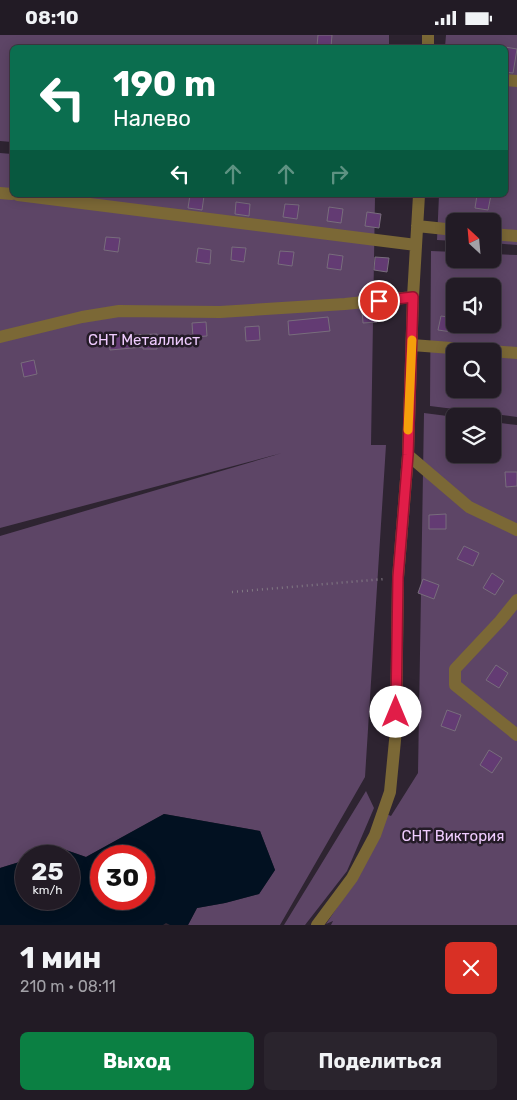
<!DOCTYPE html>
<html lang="ru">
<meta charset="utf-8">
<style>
:root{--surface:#221b25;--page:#2a242d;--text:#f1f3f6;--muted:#a2a1a7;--line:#3f3942;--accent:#0b8043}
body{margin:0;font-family:Rubik,sans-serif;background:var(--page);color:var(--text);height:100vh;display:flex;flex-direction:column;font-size:19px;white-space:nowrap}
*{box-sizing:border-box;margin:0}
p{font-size:16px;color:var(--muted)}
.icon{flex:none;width:28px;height:28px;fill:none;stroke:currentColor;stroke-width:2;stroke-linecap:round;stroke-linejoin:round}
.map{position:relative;height:890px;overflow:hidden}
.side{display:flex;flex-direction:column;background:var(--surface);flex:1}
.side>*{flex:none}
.top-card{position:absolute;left:10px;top:10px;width:498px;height:152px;border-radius:8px;box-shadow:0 2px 12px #0003,0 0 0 1px var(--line);background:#0b6e4f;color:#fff;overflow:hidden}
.needle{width:32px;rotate:334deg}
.fabs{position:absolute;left:446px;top:178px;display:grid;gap:10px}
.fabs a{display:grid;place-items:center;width:55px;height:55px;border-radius:8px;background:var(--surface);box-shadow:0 2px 12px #0003,0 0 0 1px var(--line);font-size:25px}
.speed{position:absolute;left:15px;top:810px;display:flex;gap:10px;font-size:25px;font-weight:700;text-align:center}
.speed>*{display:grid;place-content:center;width:65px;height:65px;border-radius:50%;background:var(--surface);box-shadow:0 2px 12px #0003,0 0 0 1px var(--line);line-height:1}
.speed small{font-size:12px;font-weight:400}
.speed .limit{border:8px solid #d22;background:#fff;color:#111}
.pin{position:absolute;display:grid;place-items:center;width:42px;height:42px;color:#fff;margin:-21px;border:2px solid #fff;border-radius:50%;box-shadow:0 1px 5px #0007}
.me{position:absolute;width:55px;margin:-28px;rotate:0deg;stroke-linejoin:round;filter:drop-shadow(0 0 4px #0008)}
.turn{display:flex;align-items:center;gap:18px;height:105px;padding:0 20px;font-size:22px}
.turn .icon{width:65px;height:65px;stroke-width:2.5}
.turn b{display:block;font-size:35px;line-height:42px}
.lanes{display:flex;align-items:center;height:48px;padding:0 20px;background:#0003;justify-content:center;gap:25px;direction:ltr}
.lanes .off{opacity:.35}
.round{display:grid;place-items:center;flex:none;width:52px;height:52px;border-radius:8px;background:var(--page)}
.overview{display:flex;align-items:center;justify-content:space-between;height:85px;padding:0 20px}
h1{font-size:30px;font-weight:700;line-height:38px}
.button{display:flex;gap:10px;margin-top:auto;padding:10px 20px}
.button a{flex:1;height:58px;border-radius:8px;background:var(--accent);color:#fff;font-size:20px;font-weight:700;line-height:58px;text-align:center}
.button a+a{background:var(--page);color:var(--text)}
.status{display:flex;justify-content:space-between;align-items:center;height:35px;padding:0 25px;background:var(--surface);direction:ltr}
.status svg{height:14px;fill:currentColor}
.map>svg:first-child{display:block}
.green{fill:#5d4566;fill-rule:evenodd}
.water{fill:#021121;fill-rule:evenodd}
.building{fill:#633b73;stroke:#786d7c}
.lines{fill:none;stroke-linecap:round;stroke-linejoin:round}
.path{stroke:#827a84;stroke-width:2.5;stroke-dasharray:1 4;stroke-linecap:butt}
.minor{stroke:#7b6836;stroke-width:12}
.route-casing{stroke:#92132f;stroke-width:12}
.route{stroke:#e11d48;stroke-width:9}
.slow{stroke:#f59e0b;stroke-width:9}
.labels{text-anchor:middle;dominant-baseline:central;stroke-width:5;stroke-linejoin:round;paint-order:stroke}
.park-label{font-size:15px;fill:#f0ccff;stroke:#241b27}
</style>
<div class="status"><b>08:10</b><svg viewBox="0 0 49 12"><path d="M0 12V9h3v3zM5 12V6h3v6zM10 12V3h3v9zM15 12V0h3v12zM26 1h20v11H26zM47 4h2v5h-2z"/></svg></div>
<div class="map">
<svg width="517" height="890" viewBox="0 0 517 890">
<rect width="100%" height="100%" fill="#2e2431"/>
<!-- green -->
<path class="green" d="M0,0H389V12H12V107L0,106Z
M446,0H517V210L493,208L492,186H455V206L437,205L439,160H505V12H445Z
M0,118L12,119V160H360L375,162L371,410H386L365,742L280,890H188L197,873L225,868L259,859L275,835L260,796L164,779L86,822L63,814L38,821H26V825L0,833V501L282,418L0,493Z
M431,216L455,217V224H492L493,219L517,220V382L430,371ZM455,251H492V289H455ZM455,316H492V354H455Z
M424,378L455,382V419H492L493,387L517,390V890H331L333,886L326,889L362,835L386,779L391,781L418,738Z
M366,756L374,773L347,836L305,890H284Z"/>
<!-- water -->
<path class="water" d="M164,779L260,796L275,835L259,859L225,868L197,873L188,890H170L166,888L163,890H0V833L26,825V864H69V821H38L63,814L86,822ZM101,821H144V864H101Z"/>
<!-- building -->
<path class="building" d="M318,0H332L331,12L317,11Z
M505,12L517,14L513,38L505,37Z
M190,160L204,161L202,175L188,173Z
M477,160H491L488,175L475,173Z
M236,167L250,169L249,181L235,179Z
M285,169L299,170L297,184L283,182Z
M329,172L343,174L341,188L327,186Z
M367,177L381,179L379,193L365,191Z
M106,202L120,203L118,217L104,215Z
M232,212L246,213L244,227L231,225Z
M198,213L211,215L210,229L196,227Z
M280,216L294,217L292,231L278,229Z
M329,219L343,221L341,235L327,233Z
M375,222L389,223L387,237L374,235Z
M376,274L377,287L363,288L362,275Z
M441,281L454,283L452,297L438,295Z
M328,282L330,296L289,300L288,286Z
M206,287L207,301L193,302L192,288Z
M259,291L260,305L246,306L245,292Z
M157,299V314H143V312L110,315L109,301Z
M34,325L37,339L24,342L21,328Z
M505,437H517V451L506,452Z
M446,479V494H429V480Z
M464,511L479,518L473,531L457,524Z
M492,538L504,546L495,560L483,553Z
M423,544L439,550L434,564L418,558Z
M496,630L508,638L499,653L486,645Z
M447,675L461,680L455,696L441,691Z
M489,715L502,723L492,738L480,730Z"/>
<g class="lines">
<!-- path -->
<path class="path" d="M232,557L384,544"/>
<!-- minor -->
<path class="minor" d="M428,12V0
M505,45L517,46
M0,158L12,159
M18,160L416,210
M417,191L455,195
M492,199L517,201
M0,302L82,282L119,276L220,277L345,269L413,262
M412,310L517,318
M408,420L469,472L517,495
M517,565L500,586L455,634V650L517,700
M317,890L352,843L375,800L390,757L396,695L398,543L408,420L413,262L419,160"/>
</g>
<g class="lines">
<!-- route casing -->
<g class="route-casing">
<path id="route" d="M379,266L413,262L408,420L398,542L396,677"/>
</g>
<!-- route -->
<use href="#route" class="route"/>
<!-- slow -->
<path class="slow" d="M408,395L412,305"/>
</g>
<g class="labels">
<!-- park labels -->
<g class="park-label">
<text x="144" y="305">СНТ Металлист</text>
<text x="453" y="801">СНТ Виктория</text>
</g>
</g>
</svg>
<div class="fabs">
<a><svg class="needle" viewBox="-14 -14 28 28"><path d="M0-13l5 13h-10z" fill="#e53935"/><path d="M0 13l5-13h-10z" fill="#a2a1a7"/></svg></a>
<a><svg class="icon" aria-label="sound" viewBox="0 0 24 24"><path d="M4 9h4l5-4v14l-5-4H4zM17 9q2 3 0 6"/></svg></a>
<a><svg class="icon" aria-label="search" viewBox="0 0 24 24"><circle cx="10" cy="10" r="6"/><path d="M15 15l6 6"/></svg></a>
<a><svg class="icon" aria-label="layers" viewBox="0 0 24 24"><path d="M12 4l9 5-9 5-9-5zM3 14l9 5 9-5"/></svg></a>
</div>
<div class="speed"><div>25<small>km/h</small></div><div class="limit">30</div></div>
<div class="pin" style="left:379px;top:266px;background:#d93025"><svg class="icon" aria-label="arrive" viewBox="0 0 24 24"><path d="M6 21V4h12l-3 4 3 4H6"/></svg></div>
<svg class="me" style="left:396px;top:677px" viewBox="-20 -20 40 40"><circle r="19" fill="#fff"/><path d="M0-13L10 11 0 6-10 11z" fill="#e11d48"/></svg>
<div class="top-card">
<div class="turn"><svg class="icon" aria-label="left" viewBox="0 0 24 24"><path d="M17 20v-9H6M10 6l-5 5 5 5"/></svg><div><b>190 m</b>Налево</div></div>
<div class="lanes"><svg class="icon" aria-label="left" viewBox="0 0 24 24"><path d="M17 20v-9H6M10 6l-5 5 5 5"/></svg><svg class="icon off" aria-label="ahead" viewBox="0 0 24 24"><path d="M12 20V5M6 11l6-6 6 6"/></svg><svg class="icon off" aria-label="ahead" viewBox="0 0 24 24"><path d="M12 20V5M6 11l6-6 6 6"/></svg><svg class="icon off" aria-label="right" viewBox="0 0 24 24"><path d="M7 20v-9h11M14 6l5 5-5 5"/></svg></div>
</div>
</div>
<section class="side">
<div class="overview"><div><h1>1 мин</h1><p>210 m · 08:11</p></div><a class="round" style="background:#d93025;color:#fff"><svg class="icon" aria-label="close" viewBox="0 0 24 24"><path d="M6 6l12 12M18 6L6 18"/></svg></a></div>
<div class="button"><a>Выход</a><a>Поделиться</a></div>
</section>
